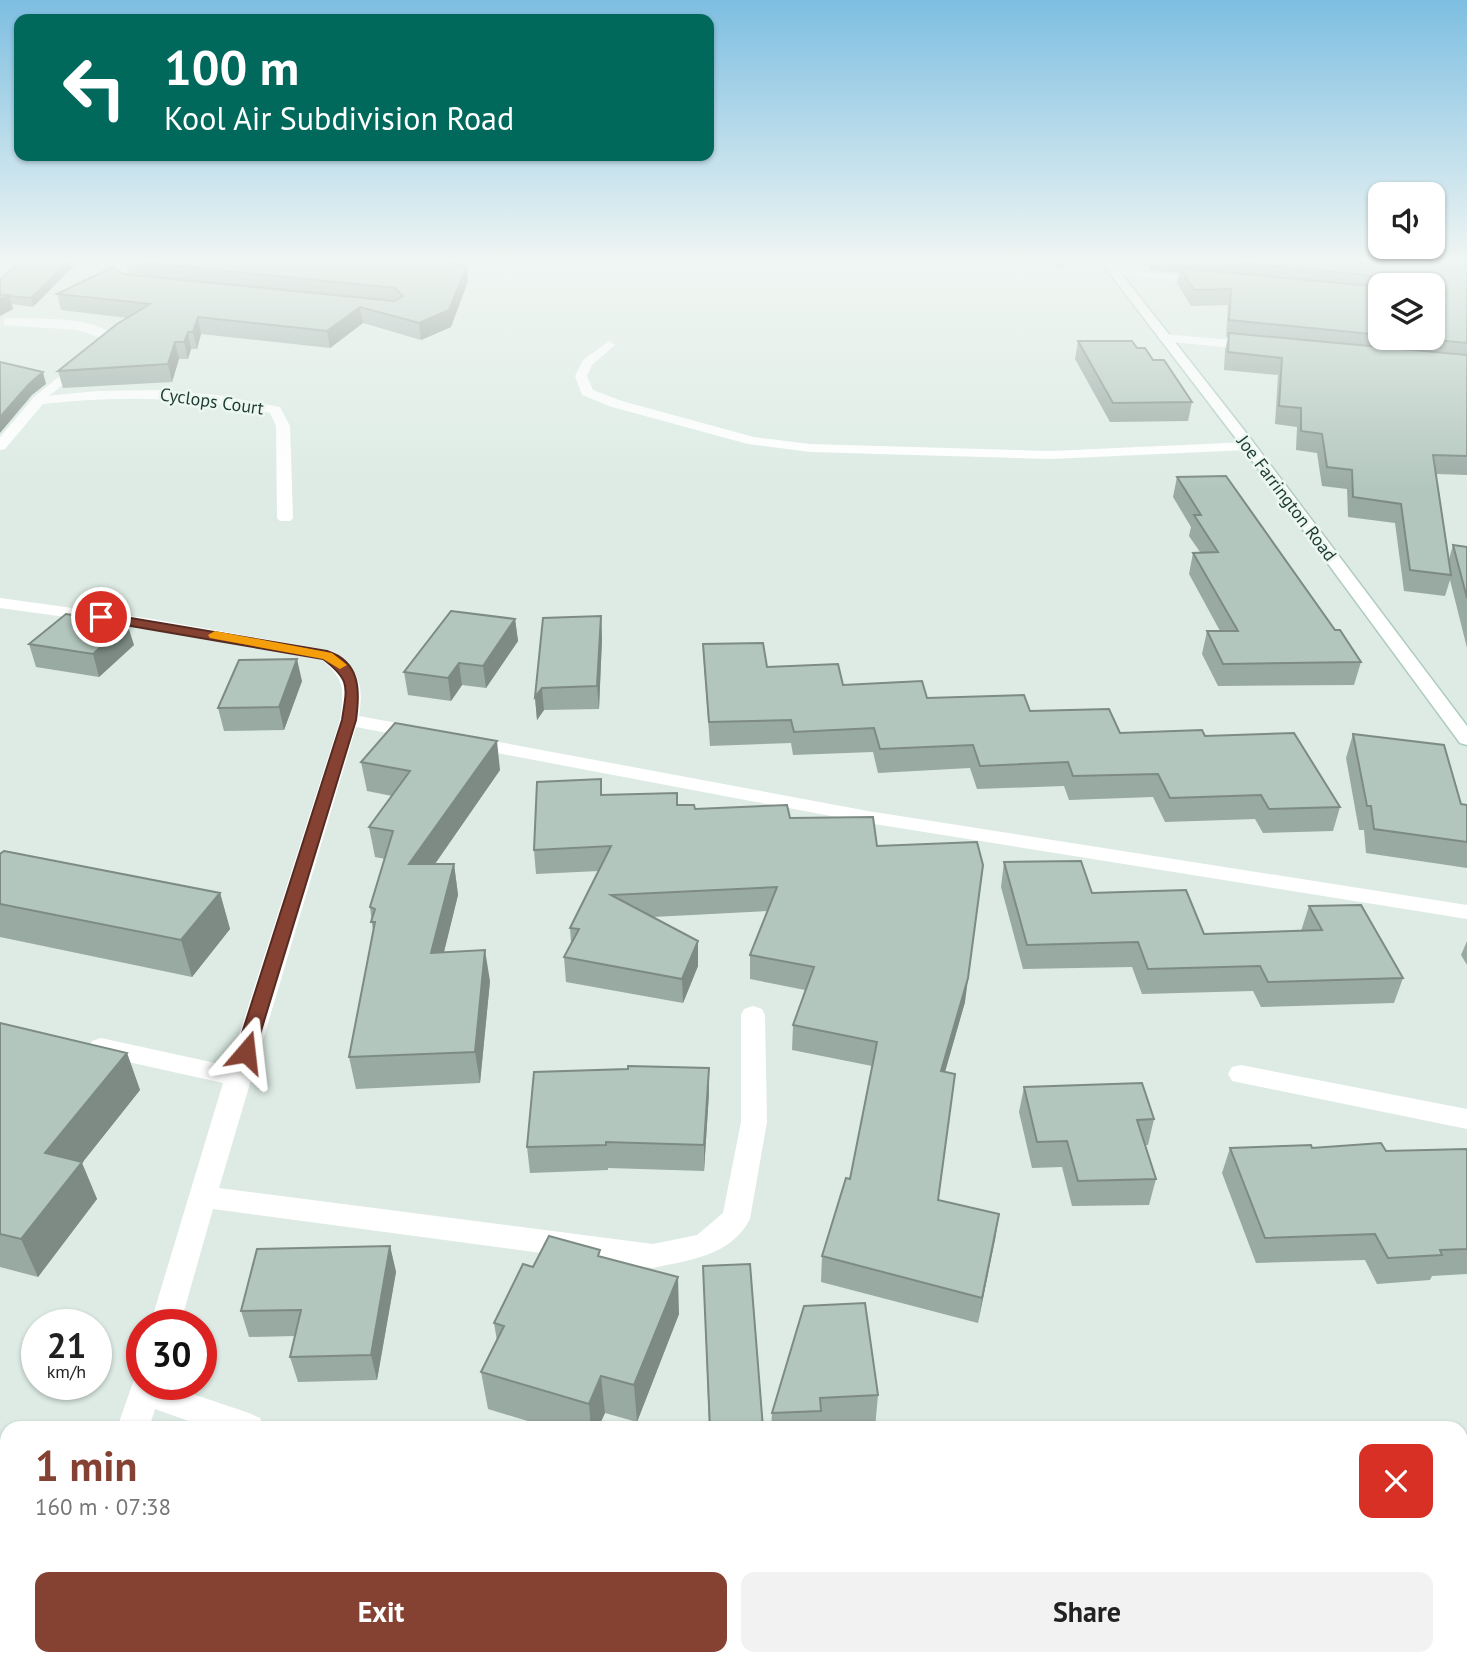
<!DOCTYPE html>
<meta charset="utf-8">
<style>
:root{--surface:#fff;--page:#f2f2f2;--text:#222;--muted:#767676;--accent:#854233}
body{margin:0;font-family:"PT Sans",sans-serif;background:var(--page);color:var(--text);height:100vh;display:flex;flex-direction:column;font-size:26px;white-space:nowrap}
*{box-sizing:border-box;margin:0}
p{font-size:23px;color:var(--muted)}
.icon{flex:none;width:38px;height:38px;fill:none;stroke:currentColor;stroke-width:2;stroke-linecap:round;stroke-linejoin:round}
.map{position:relative;flex:1;overflow:hidden}
.sheet{position:absolute;left:0px;top:1421px;width:1468px;height:245px;display:flex;flex-direction:column;background:var(--surface);border-radius:21px 21px 0 0;box-shadow:0 2px 5px #0004}
.sheet>*{flex:none}
.guide{position:absolute;left:14px;top:14px;width:700px;height:147px;border-radius:14px;box-shadow:0 2px 5px #0004;background:#00695c;color:#fff;overflow:hidden}
.fabs{position:absolute;left:1368px;top:182px;display:grid;gap:14px}
.fabs a{display:grid;place-items:center;width:77px;height:77px;border-radius:14px;background:var(--surface);box-shadow:0 2px 5px #0004;font-size:35px}
.speed{position:absolute;left:21px;top:1309px;display:flex;gap:14px;font-size:35px;font-weight:700;text-align:center}
.speed>*{display:grid;place-content:center;width:91px;height:91px;border-radius:50%;background:var(--surface);box-shadow:0 2px 5px #0004;line-height:1}
.speed small{font-size:18px;font-weight:400}
.speed .limit{border:10px solid #d22;background:#fff;color:#111}
.pin{position:absolute;display:grid;place-items:center;width:60px;height:60px;color:#fff;margin:-30px;border:4px solid #fff;border-radius:50%;box-shadow:0 2px 7px #0007}
.me{position:absolute;width:77px;margin:-38px;rotate:17deg;stroke-linejoin:round;filter:drop-shadow(0 0 5px #0008)}
.turn{display:flex;align-items:center;gap:24px;height:147px;padding:0 35px;font-size:32px}
.turn .icon{width:91px;height:91px;stroke-width:2.5}
.turn b{display:block;font-size:49px;line-height:60px}
.round{display:grid;place-items:center;flex:none;width:74px;height:74px;border-radius:14px;background:var(--page)}
.head{display:flex;align-items:center;justify-content:space-between;height:119px;padding:0 35px}
h1{font-size:42px;font-weight:700;line-height:52px;color:var(--accent)}
.action{display:flex;gap:14px;margin-top:auto;padding:14px 35px}
.action a{flex:1;height:80px;border-radius:14px;background:var(--accent);color:#fff;font-size:28px;font-weight:700;line-height:80px;text-align:center}
.action a+a{background:var(--page);color:var(--text)}
.map>svg:first-child{display:block}
.lines{fill:none;stroke-linecap:round;stroke-linejoin:round}
.secondary-casing{stroke:#afccc0;stroke-width:3}
.lane{fill:#fff;fill-rule:evenodd}
.street{fill:#fff;fill-rule:evenodd}
.secondary{fill:#fff;fill-rule:evenodd}
.wall{fill:#99aaa3;fill-rule:evenodd}
.shaded-wall{fill:#7d8b84}
.building{fill:#b2c6bd;stroke:#7d8b84;stroke-width:2}
.route{fill:#854233;stroke:#562b21;stroke-width:2}
.slow{fill:#f59e0b}
.labels{text-anchor:middle;dominant-baseline:central;stroke-width:5;stroke-linejoin:round;paint-order:stroke}
.far-street-label{font-size:18px;fill:#1d3b32;stroke:#edf7f2}
</style>
<div class="map">
<svg width="1467" height="1666" viewBox="0 0 1467 1666">
<rect width="100%" height="100%" fill="#ddebe4"/>
<g class="lines">
<!-- secondary casing -->
<g class="secondary-casing">
<path id="secondary" d="M1098,258H1109L1244,430L1467,726V745L1460,743L1234,436Z"/>
</g>
<!-- lane -->
<path class="lane" d="M8,318C41,320 93,314 119,339L39,404L32,400L34,397L105,339L77,330L4,325V319Z
M609,341L615,345L592,365L587,376L593,390L622,401L754,437L810,444L1050,451L1248,442L1255,446L1248,450L1050,459L810,452L748,444L612,407L582,395L575,376L583,360Z"/>
<!-- street -->
<path class="street" d="M123,258H134L122,274L130,281L138,282V286H123L110,275Z
M1114,269L1206,278L1212,281L1206,284L1110,274L1108,272Z
M1165,334L1253,342L1259,346L1253,350L1161,341L1159,338Z
M158,390L217,395L280,407L290,426L293,518L290,521H280L277,518L276,426L270,413C194,396 119,396 43,404L5,449L0,450V437L34,397L98,391Z
M0,598L152,619L333,651C359,672 364,683 359,716L419,727L429,733L419,739L356,727L219,1188L653,1244L697,1235L723,1213L741,1122V1015L744,1009L753,1006L762,1009L765,1015L767,1122L750,1219C731,1256 689,1260 653,1268L213,1209L180,1325H150L223,1083L101,1056L92,1053L89,1047L92,1041L101,1038L229,1066L340,720C344,690 346,680 321,659L152,629L0,608Z
M472,737L868,811L1467,905V919L868,823L465,747L462,743L465,739Z
M1241,1065L1467,1109V1129L1232,1081L1228,1074L1232,1067Z
M142,1372V1384H163L249,1413L260,1418L265,1428H208L155,1409L149,1428H117L136,1374Z
M0,1454H7V1484H0Z
M45,1659H81L79,1666H43Z"/>
<!-- secondary -->
<use href="#secondary" class="secondary"/>
</g>
<!-- wall -->
<path class="wall" d="M24,258L33,307L12,304L13,309L0,316V280Z
M970,258H1067L1063,267Z
M1151,258H1467V475L1436,474L1449,559L1453,545L1467,547V648L1450,580L1445,596L1404,591L1395,523L1348,517L1347,489L1322,486L1317,453L1296,450L1297,427L1275,424L1278,375L1224,370L1225,350L1228,337H1226L1228,305L1191,306L1177,283L1179,273L1149,270ZM1381,285H1433V338H1381Z
M126,261L468,281L451,327L421,340L363,323L330,348L201,334L197,349H191L188,359H179L172,382L63,388L58,371L127,318L61,310L57,294L123,274H129Z
M1078,341L1137,348L1153,360L1192,402L1188,421L1110,422L1075,359Z
M1177,477L1335,630L1361,662L1354,685L1218,686L1202,654L1207,631H1220L1189,574L1193,553L1200,552L1189,536L1191,527L1173,497Z
M601,616L602,638L599,709L544,710L537,720L535,697Z
M515,619L518,641L486,688L462,685L451,701L408,695L404,672Z
M29,644L134,645L99,677L36,667Z
M703,644L767,667L843,685L927,698L1030,711L1120,733L1205,736L1340,807L1333,831L1263,833L1255,819L1165,822L1153,797L1069,800L1064,786L977,789L970,768L878,773L873,752L793,755L791,743L710,746L704,667Z
M302,681L284,730L224,731L218,708Z
M1353,734L1461,804L1467,805V868L1366,853L1364,830H1359L1346,758Z
M361,762L500,770L435,864H454L458,895L444,952L490,981L480,1083L356,1089L349,1057L373,931L370,907L385,859L375,857L369,827L392,796L367,791Z
M601,779L602,795L677,805L695,809L790,818L877,846L965,1002L945,1072L938,1200L999,1214L978,1323L821,1282L822,1256L850,1179L872,1066L792,1050L793,1025L805,990L750,979V955L767,911L653,917L698,966L683,1003L566,982L564,957L571,943L570,928L599,871L536,874L534,850Z
M0,854L220,893L230,929L192,977L0,937Z
M1004,862L1092,893L1204,934L1301,931L1309,906L1403,978L1394,1003L1261,1007L1253,991L1142,994L1132,967L1023,969L1001,887Z
M1467,941V965L1461,955Z
M0,1023L127,1053L140,1090L82,1163L97,1199L38,1277L0,1267Z
M1024,1087L1154,1119L1148,1145H1145L1156,1179L1149,1205L1072,1206L1062,1167L1032,1168L1019,1112Z
M709,1093L704,1171L608,1168V1170L530,1173L527,1147Z
M1230,1148H1312L1386,1151L1467,1149V1274L1432,1276L1430,1280L1377,1284L1365,1260L1256,1263L1222,1173Z
M390,1246L396,1272L377,1380L298,1382L290,1357L295,1336L249,1337L241,1311Z
M601,1256L679,1314L637,1422L605,1413L598,1428H551L488,1409L481,1372L497,1341L494,1323L533,1267Z
M703,1266L763,1428H709Z
M804,1306L878,1395L875,1428H771L772,1413Z
M1245,1659H1439L1440,1666H1246Z"/>
<!-- shaded-wall -->
<path class="shaded-wall" d="M72,258H82L33,307L31,298Z
M467,266L468,281L451,327L421,340L419,323Z
M9,295L13,309L0,316V299Z
M360,307L363,323L330,348L327,331Z
M198,317L201,334L197,349L193,332Z
M188,332L191,349L188,359L184,342Z
M175,342L179,359L172,382L168,364Z
M43,372L46,384L32,395L0,433V417L29,384Z
M601,616L602,638L599,709L597,686Z
M515,619L518,641L486,688L483,666Z
M127,623L134,645L99,677L93,654Z
M297,659L302,681L284,730L279,707Z
M459,663L462,685L451,701L448,678Z
M542,688L544,710L537,720L535,697Z
M497,741L500,770L414,894L409,864Z
M454,864L458,895L436,984L431,953Z
M983,865L965,1002L938,1096L941,1071Z
M220,893L230,929L192,977L181,940Z
M698,941V966L683,1003L682,979Z
M485,950L490,981L480,1083L475,1052Z
M127,1053L140,1090L82,1163L97,1199L38,1277L21,1239L45,1153Z
M709,1068V1093L704,1171V1145Z
M999,1214L995,1240L978,1323L982,1298Z
M390,1246L396,1272L377,1380L371,1355Z
M678,1277L679,1314L637,1422L634,1385Z
M601,1376L605,1413L598,1428H591L589,1404Z"/>
<!-- building -->
<path class="building" d="M24,258H72L31,298L9,296V295H0V280Z
M132,258H335L378,263L385,259L417,263L424,259L467,266L449,310L419,323L360,307L327,331L198,317L193,332H188L184,342H175L168,364L58,371L117,324L150,304L57,294L113,267L123,274L394,301L403,296L395,288L126,261Z
M1192,258H1467V343L1416,338H1433V285H1386L1388,279L1385,277Z
M1180,268L1381,287V335L1229,320L1231,289L1194,290Z
M0,295H9L0,299Z
M1229,333L1467,355V456L1433,455L1451,575L1410,570L1401,504L1353,497L1352,470L1327,467L1322,434L1301,431V408L1279,406L1282,358L1228,352Z
M1078,341H1132L1137,348H1145L1153,360H1164L1192,402L1113,403Z
M0,362L43,372L29,384L0,417Z
M1226,476L1335,630H1340L1361,662L1223,664L1207,631H1238L1193,553L1218,552L1194,515H1201L1177,477Z
M1453,545L1467,547V598Z
M451,611L515,619L483,666L459,663L448,678L404,672Z
M66,614L127,623L93,654L29,644Z
M601,616L597,686L542,688L535,697L543,618Z
M763,643L767,667L838,664L843,685L922,681L927,698L1024,695L1030,711L1109,709L1120,733L1202,730L1205,736L1294,733L1340,807L1269,809L1261,795L1170,798L1158,774L1073,776L1068,762L980,766L973,745L880,749L874,728L794,732L791,720L709,722L703,644Z
M297,659L279,707L218,708L239,660Z
M395,723L497,741L409,864H454L431,953L485,950L475,1052L349,1057L375,922H371L375,909L370,907L393,831L369,827L410,771L361,762Z
M1353,734L1444,745L1461,804L1467,805V842L1374,829L1371,806H1367Z
M601,779V795L677,793V805H694L695,809L787,805L790,818L873,817L877,846L977,842L983,865L968,978L941,1071L955,1074L938,1200L999,1214L982,1298L822,1256L846,1178L850,1179L877,1042L793,1025L814,967L750,955L777,887L611,895L698,941L682,979L564,957L579,929L570,928L611,846L534,850L537,782Z
M4,851L220,893L181,940L0,904V854Z
M1081,861L1092,893L1186,890L1204,934L1322,930L1309,906L1361,905L1403,978L1268,982L1260,966L1148,969L1138,942L1027,945L1004,862Z
M0,1023L127,1053L45,1153L82,1162L21,1239L0,1234Z
M628,1066L709,1068L704,1145L606,1142V1145L527,1147L534,1072L628,1069Z
M1142,1083L1154,1119L1137,1120L1156,1179L1078,1181L1067,1141L1037,1142L1024,1087Z
M1381,1143L1386,1151L1467,1149V1249L1440,1250L1442,1255L1388,1258L1375,1234L1265,1238L1230,1148L1311,1145L1312,1148Z
M549,1236L600,1250L598,1256L678,1277L634,1385L601,1376L589,1404L481,1372L504,1326L494,1323L523,1264L533,1267Z
M390,1246L371,1355L290,1357L301,1310L241,1311L257,1249Z
M750,1264L763,1428H710L703,1266Z
M865,1303L878,1395L820,1398L821,1411L772,1413L804,1306Z
M173,1659H660V1666H172Z
M1262,1659H1439L1440,1666H1262Z
M1131,1662L1132,1666H1048Z"/>
<!-- sky -->
<linearGradient id="sky" x2="0" y2="1"><stop stop-color="#7dbee1"/><stop offset="0.53" stop-color="#f0f6f3"/><stop offset="1" stop-color="#f0f6f3" stop-opacity="0"/></linearGradient>
<rect width="1467" height="491" fill="url(#sky)"/>
<!-- route -->
<path class="route" d="M101,613L327,651C361,662 360,691 356,720L253,1057H239L236,1052L342,720C347,687 351,680 323,659L96,620L94,617Z"/>
<!-- slow -->
<path class="slow" d="M215,631L332,653L347,665L340,669L323,659L210,638L208,635Z"/>
<g class="labels">
<!-- far-street labels -->
<g class="far-street-label">
<text transform="translate(212 401) rotate(8)">Cyclops Court</text>
<text transform="translate(1287 498) rotate(53)">Joe Farrington Road</text>
</g>
</g>
</svg>
<div class="fabs">
<a><svg class="icon" aria-label="sound" viewBox="0 0 24 24"><path d="M4 9h4l5-4v14l-5-4H4zM17 9q2 3 0 6"/></svg></a>
<a><svg class="icon" aria-label="layers" viewBox="0 0 24 24"><path d="M12 4l9 5-9 5-9-5zM3 14l9 5 9-5"/></svg></a>
</div>
<div class="speed"><div>21<small>km/h</small></div><div class="limit">30</div></div>
<div class="pin" style="left:101px;top:617px;background:#d93025"><svg class="icon" aria-label="arrive" viewBox="0 0 24 24"><path d="M6 21V4h12l-3 4 3 4H6"/></svg></div>
<svg class="me" style="left:246px;top:1052px" viewBox="-20 -20 40 40"><path d="M0-17L14 15 0 8-14 15z" fill="#854233" stroke="#fff" stroke-width="4"/></svg>
<div class="guide">
<div class="turn"><svg class="icon" aria-label="left" viewBox="0 0 24 24"><path d="M17 20v-9H6M10 6l-5 5 5 5"/></svg><div><b>100 m</b>Kool Air Subdivision Road</div></div>
</div>
<section class="sheet">
<div class="head"><div><h1>1 min</h1><p>160 m · 07:38</p></div><a class="round" style="background:#d93025;color:#fff"><svg class="icon" aria-label="close" viewBox="0 0 24 24"><path d="M6 6l12 12M18 6L6 18"/></svg></a></div>
<div class="action"><a>Exit</a><a>Share</a></div>
</section>
</div>
